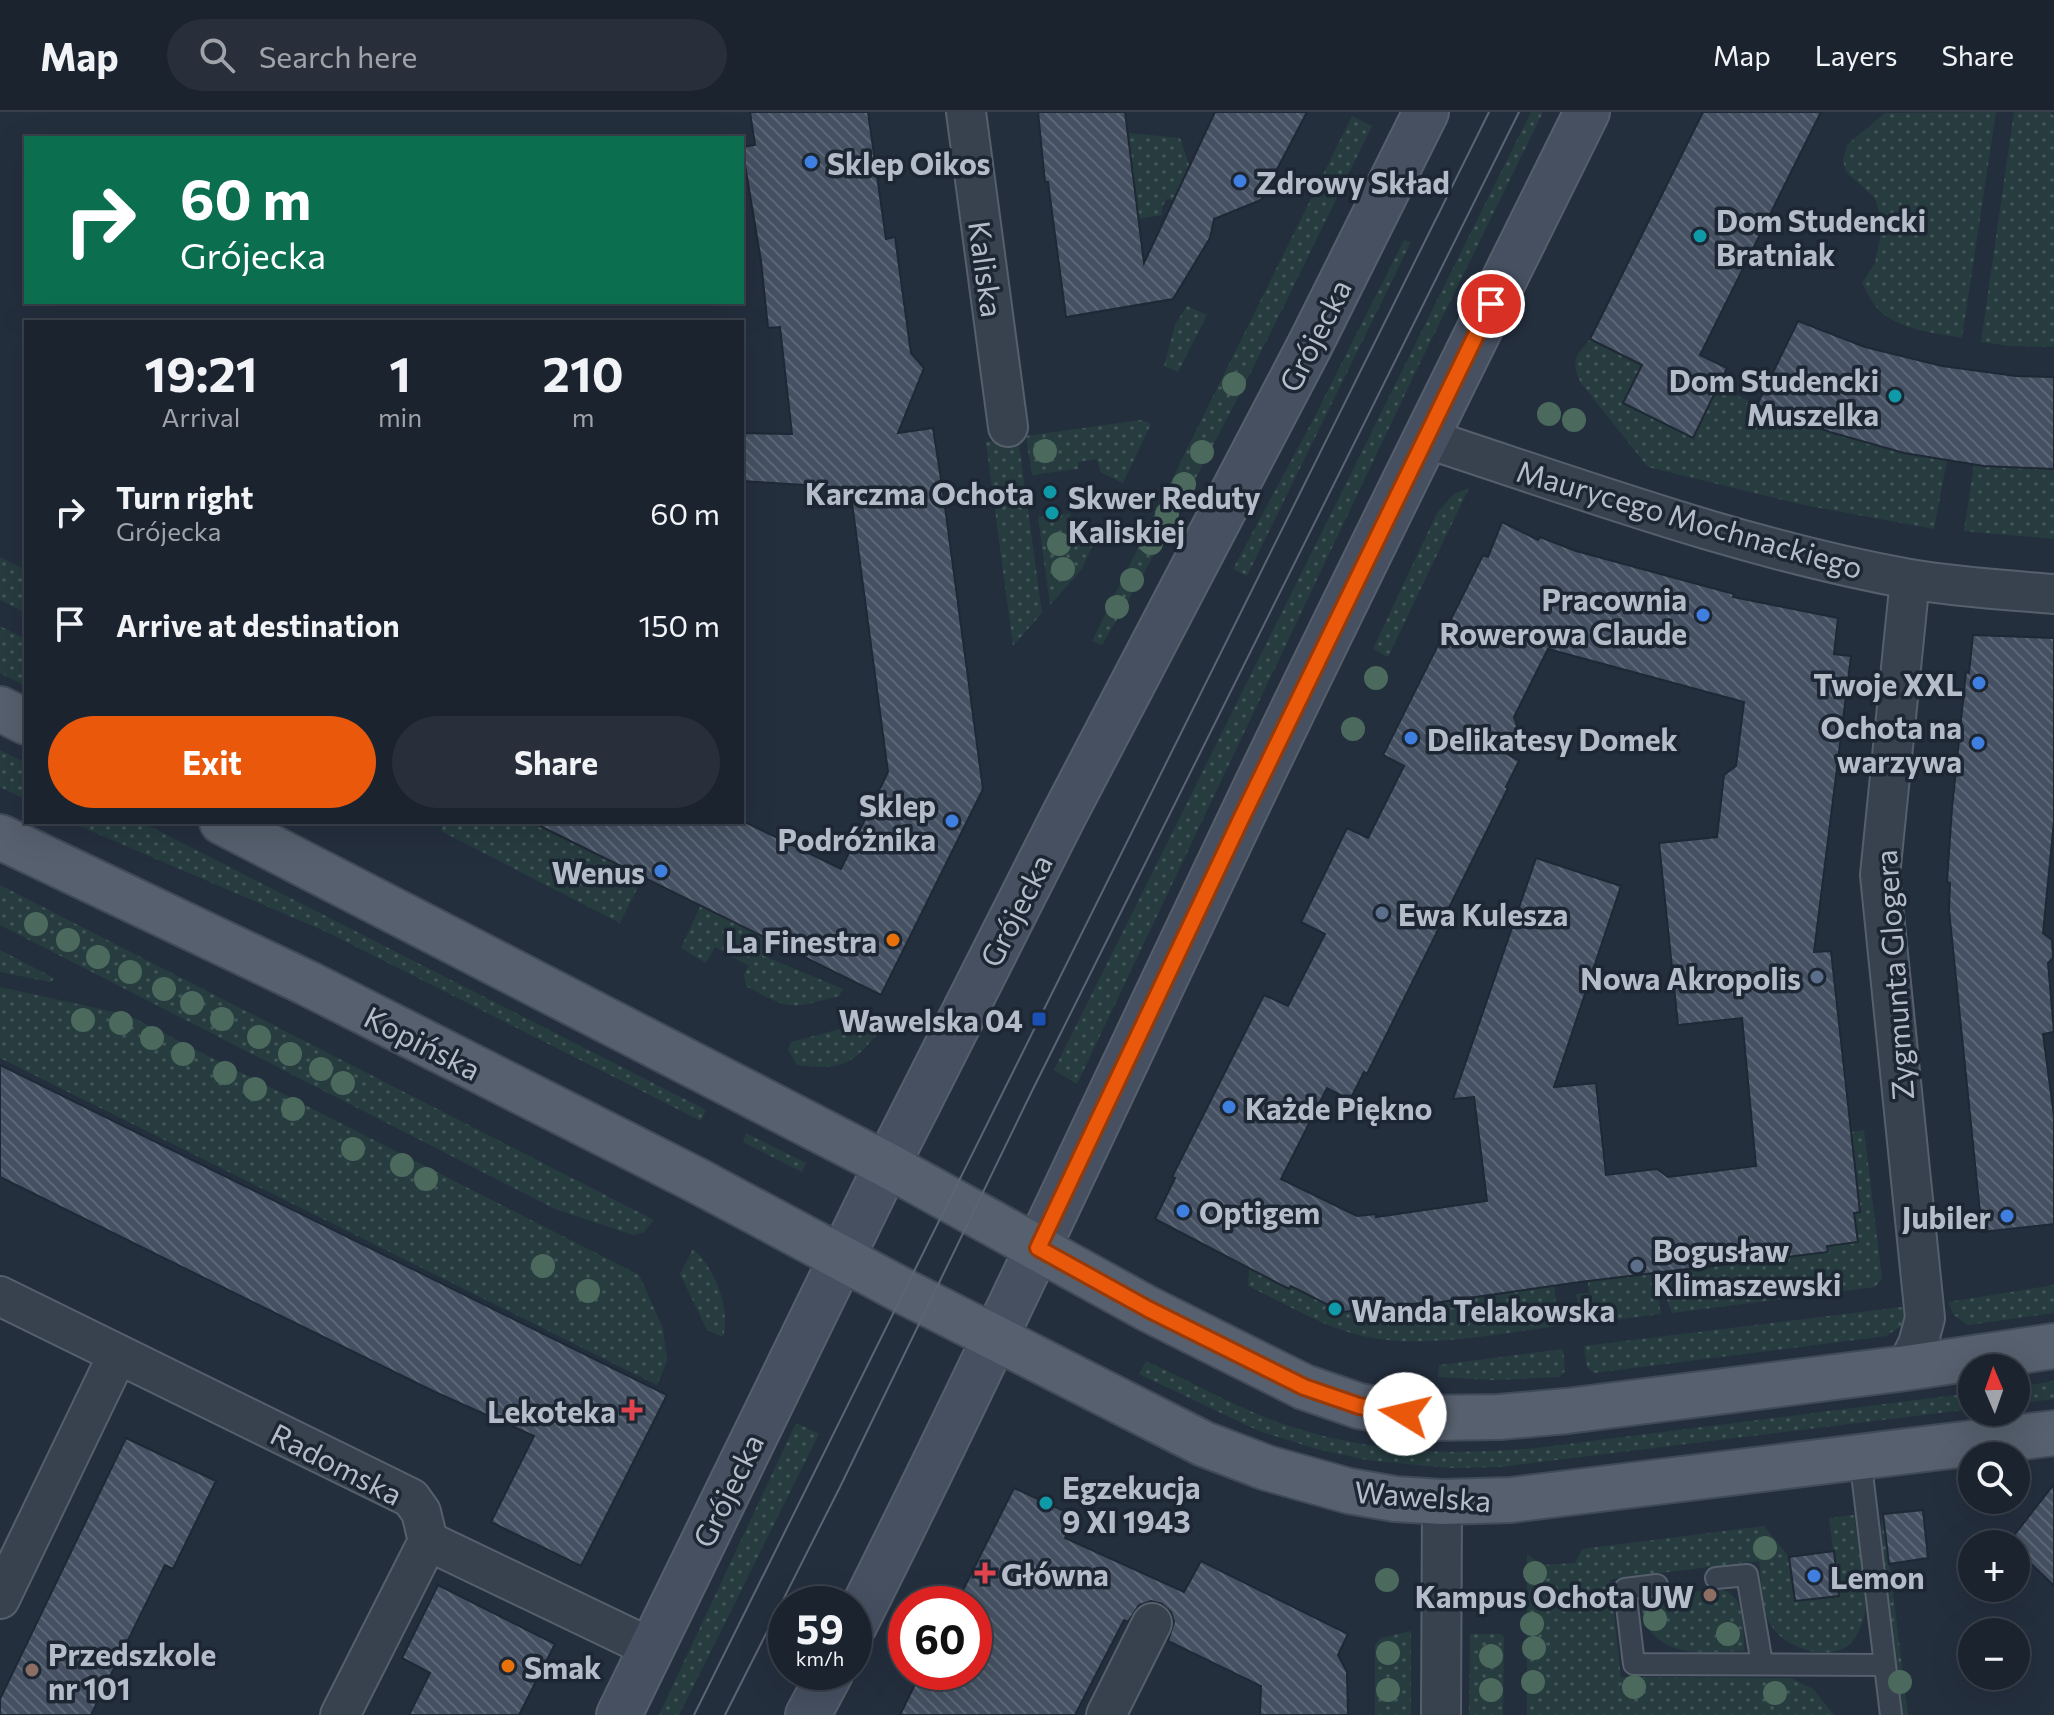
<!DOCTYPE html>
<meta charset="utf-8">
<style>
:root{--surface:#1b232e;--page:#282f3a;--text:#f1f3f6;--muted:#a0a4aa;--line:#39404a;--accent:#ea580c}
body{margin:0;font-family:Commissioner,sans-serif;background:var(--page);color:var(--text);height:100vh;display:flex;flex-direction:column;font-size:30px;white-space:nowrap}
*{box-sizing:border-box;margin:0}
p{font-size:26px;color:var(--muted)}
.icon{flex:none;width:44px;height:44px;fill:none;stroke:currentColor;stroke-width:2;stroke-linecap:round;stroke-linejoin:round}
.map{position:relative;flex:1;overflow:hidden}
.drawer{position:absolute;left:24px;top:208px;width:720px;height:504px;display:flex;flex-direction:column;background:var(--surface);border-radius:0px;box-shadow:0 8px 32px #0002,0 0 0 2px var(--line)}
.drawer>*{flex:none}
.banner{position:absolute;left:24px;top:24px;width:720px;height:168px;border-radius:0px;box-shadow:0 8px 32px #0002,0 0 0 2px var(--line);background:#0b6e4f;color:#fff;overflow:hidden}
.needle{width:52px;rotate:358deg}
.controls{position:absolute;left:1958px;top:1242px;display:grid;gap:16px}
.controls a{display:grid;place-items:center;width:72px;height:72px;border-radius:50%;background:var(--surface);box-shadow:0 8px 32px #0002,0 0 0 2px var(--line);font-size:40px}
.speed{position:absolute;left:768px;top:1474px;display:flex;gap:16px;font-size:40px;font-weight:700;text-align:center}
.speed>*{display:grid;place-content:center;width:104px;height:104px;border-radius:50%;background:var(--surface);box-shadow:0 8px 32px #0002,0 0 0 2px var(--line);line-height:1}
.speed small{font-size:20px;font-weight:400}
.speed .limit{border:12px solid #d22;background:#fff;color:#111}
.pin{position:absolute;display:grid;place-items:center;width:68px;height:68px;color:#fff;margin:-34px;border:4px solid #fff;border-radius:50%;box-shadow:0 2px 8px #0007}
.me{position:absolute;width:88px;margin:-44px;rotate:279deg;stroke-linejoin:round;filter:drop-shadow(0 0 6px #0008)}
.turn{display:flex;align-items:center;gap:28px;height:168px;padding:0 24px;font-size:36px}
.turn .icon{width:104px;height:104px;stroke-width:2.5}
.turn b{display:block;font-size:56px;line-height:68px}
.eta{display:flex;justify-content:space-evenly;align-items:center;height:136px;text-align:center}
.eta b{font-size:48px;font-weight:700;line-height:56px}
.primary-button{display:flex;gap:16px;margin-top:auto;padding:16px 24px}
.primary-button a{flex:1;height:92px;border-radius:48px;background:var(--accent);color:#fff;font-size:32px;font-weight:700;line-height:92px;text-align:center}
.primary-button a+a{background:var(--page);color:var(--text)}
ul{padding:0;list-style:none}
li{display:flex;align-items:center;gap:24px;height:112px;padding:0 24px}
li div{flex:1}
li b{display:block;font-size:30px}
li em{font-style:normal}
header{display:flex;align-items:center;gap:48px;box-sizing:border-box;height:112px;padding:0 40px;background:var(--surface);border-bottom:2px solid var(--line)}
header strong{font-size:38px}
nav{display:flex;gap:44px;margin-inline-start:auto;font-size:28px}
.search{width:560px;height:72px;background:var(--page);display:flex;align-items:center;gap:20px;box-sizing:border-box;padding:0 28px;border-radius:44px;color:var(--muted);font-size:30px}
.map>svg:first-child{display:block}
.grass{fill:url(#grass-dots)}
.building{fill:url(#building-back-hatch);stroke:#1f2835;stroke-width:2;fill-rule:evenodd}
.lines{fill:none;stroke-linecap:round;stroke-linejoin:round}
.lane-casing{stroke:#565f6c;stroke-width:24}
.street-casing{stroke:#565f6c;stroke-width:42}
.secondary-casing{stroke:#565f6c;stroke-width:48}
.primary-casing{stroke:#414a57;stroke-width:48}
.lane{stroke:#38414e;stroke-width:20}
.street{stroke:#38414e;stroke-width:38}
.secondary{stroke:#465061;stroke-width:44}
.primary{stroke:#56606e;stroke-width:44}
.tram{stroke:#5a6575;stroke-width:2}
.tree{fill:#4b6a5d}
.route-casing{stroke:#983908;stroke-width:20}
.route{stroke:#ea580c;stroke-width:14}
.shop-dot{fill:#3f7fe0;stroke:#1d2633;stroke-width:3}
.culture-dot{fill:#0f9aa8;stroke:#1d2633;stroke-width:3}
.service-dot{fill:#5c6f8a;stroke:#1d2633;stroke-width:3}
.food-dot{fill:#e8710a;stroke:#1d2633;stroke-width:3}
.transit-dot{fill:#1a4fb4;stroke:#1d2633;stroke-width:3}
.health-dot{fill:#e0444e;stroke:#1d2633;stroke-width:3}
.education-dot{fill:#8d6e63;stroke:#1d2633;stroke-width:3}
.labels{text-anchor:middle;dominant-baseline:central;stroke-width:7;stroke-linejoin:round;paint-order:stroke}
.poi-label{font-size:30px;font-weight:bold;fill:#b4bcc9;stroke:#1d2633;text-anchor:start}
.street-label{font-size:30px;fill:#b4bcc9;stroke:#1d2633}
</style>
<header>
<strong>Map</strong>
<div class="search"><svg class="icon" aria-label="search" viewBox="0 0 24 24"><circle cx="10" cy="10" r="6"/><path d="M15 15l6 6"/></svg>Search here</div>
<nav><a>Map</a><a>Layers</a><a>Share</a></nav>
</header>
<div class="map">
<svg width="2054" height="1603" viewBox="0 0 2054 1603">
<defs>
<pattern id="grass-dots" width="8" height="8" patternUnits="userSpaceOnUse" patternTransform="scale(2)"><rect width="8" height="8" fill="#263c3f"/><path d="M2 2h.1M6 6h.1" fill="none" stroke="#435659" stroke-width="1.8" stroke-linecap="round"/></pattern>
<pattern id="building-back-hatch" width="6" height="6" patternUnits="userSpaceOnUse" patternTransform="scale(2)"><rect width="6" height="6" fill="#455162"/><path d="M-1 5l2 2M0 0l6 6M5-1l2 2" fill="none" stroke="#5d6877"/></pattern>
</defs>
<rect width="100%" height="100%" fill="#242f3e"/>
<!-- grass -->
<path class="grass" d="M1531,0H1543L1417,257L1077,972L1054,958Z
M1996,0L1962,226C1935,221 1899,218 1879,198C1872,191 1867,180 1862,171L1875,151L1880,127V103L1875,86L1846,60L1843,48L1847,33L1885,1Z
M2014,0H2050L2054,4V235L2011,234L1981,230Z
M1352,4L1372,14C1286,189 1202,366 1102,533L1092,529Z
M1127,21L1180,26L1203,94L1167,87L1162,95V103L1138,107Z
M1404,128L1411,130L1247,464L1233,457L1314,306Z
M1187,194L1207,203L1178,260L1164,254L1175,213Z
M1590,227L1642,253L1623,291L1693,325L1718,275C1791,309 1867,336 1947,348L1934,417L1804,393L1648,355L1581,271C1570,249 1576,244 1590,227Z
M1141,308L1151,312L1123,371L1100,360L1097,347L1078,350V357L1032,363L1026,324Z
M1018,325L1042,501L1013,534L986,330Z
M1974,352L2054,357V427L1964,419Z
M1469,376L1388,545L1373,537L1437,401L1454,382Z
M1070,401L1073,423L1093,432L1082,457L1050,493L1038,405Z
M0,445L26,458V501L0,488Z
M0,514L26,527V574L0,561Z
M0,638L26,651V688L0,675Z
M70,710H141L706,998L701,1009L329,821Z
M443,710H532L643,765L620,811L441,719Z
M0,773L654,1108L643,1121L633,1123L555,1097L0,813Z
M701,793L776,830L769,846L843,877L839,884C788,897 792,899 746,874L744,862L749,854L715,835L706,851L681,836Z
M0,838L52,865L54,867L50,870L0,860Z
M0,875L128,903L639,1163L663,1216L667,1249L657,1273L0,946Z
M863,911L879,920C850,954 843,958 797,953L788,938L791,930Z
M1864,1018L1882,1167L1875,1175L1672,1201L1660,1169V1160L1827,1140V1134L1852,1131L1857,1125L1854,1101L1860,1100L1851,1020Z
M746,1021L806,1051L802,1060L743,1030Z
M693,1137C715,1156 731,1197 723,1225L707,1218L680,1162Z
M1249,1157L1289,1177L1291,1174L1343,1200L1345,1198L1420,1191L1421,1193L1554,1173L1558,1214C1496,1222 1416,1239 1355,1222C1318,1212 1283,1190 1248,1174Z
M1654,1161L1661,1202L1581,1212L1576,1182L1589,1181L1588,1169Z
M2054,1173V1201L1968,1213L1954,1203L1948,1190Z
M1910,1194L1903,1213L1886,1224L1594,1261L1587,1255L1584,1234Z
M1563,1237L1565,1259L1559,1265L1493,1268L1438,1265L1439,1253Z
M1146,1249C1192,1270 1238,1297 1286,1313C1370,1341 1449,1344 1536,1336L1972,1281V1297L1500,1355L1449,1356L1367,1348L1317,1337L1259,1319L1139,1262Z
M2054,1269V1287L2016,1292V1275Z
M796,1311L819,1322L679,1603H659Z
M1883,1399L1908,1603H1902L1881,1418Z
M1854,1403C1857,1424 1868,1482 1865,1500C1863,1511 1857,1526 1849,1533C1827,1550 1786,1536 1772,1515C1760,1497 1762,1470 1759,1449L1610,1467L1621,1565L1791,1566L1813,1577L1834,1603H1527V1442L1542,1453L1575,1451L1582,1437L1764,1414L1789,1445L1795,1489L1839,1483L1829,1406Z
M1717,1477C1747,1480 1742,1516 1745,1539C1714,1539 1675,1547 1652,1521C1644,1512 1641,1503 1643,1491L1652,1485Z
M1411,1519V1603H1375V1533L1381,1526Z
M1470,1522H1501L1504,1525L1503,1603H1469Z"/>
<!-- building -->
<path class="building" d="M750,0H868L886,127L895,125L911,241L924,256L898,321L933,316L943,380L983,677L881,883L532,710H745L841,757L888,660L850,376L742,369V321L792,322L780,215L768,216L761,149L742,35L755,33Z
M1038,0H1125L1144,151L1215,0H1307L1261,88L1214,107L1210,126L1173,187L1066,205L1048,70H1045Z
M1703,0H1821L1700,243L1727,256L1693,326L1623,291L1642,253L1590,227Z
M1798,209L1865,235L1942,254L2016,264L2054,265V357L1984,354L1904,341L1830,320L1757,293Z
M1502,410L1538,428L1540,425L1576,439L1734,482L1733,485L1838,506L1834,542L1851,544L1814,840L1831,839L1860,1100L1854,1101L1858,1130L1827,1134L1828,1140L1580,1170L1420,1193V1191L1342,1200L1291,1174L1289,1177L1155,1107L1175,1066L1172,1065L1264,883L1288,894L1325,822L1301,810L1347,716L1368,726L1404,654L1383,643L1483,443L1488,445ZM1548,537L1744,590L1736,654L1724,663L1717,725L1659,731L1678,913L1742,906L1756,1054L1668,1065L1657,1057L1606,1063L1596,971L1554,975L1621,774L1536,746L1453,987L1474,985L1487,1089L1376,1105V1102L1357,1104L1281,1067L1327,976L1350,988L1364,960L1367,962L1508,676L1506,675L1519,649L1507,642L1519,620L1514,605Z
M1973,523L2054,526V709L2043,821L2052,828L2053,846L2048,851L2054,920L2043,922L2054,1004V1112L1982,1120L1949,798L1950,771L1947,770L1952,696L1966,560L1969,561Z
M0,953L667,1283L581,1454L491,1410L534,1324L435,1280L0,1065Z
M126,1326L216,1369L173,1457L165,1453L91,1603H0V1587Z
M2054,1372V1474L2017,1438L2015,1422Z
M1014,1376L1075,1404L1065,1426L1184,1480L1201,1449L1348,1522L1338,1543L1347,1560L1348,1603H1260L1261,1574L1168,1529L1174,1510L1171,1500L1162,1492L1151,1489L1139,1493L1128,1510L1124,1508L1075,1603H900L921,1560H974V1492H956Z
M1923,1398L1928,1446L1889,1452L1883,1402Z
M1834,1439L1839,1484L1795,1489L1789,1445Z
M438,1473L555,1532L519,1603H409L430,1561L402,1546Z"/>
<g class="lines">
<!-- lane casing -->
<g class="lane-casing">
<path id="lane" d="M1860,1345L1891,1603
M1716,1466L1747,1463L1762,1552
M1657,1473L1625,1477L1634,1552L1885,1553"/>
</g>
<!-- street casing -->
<g class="street-casing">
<path id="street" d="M966,0L1008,315
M1425,326C1584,378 1744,437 1909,467C1956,475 2006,478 2054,482
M0,1184L411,1386L421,1400L428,1429L651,1536
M1906,1256L1918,1232L1925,1206L1880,763L1910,467
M0,1487L118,1242
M340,1603L428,1429
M1106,1603L1152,1511
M1441,1603L1442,1390"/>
</g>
<!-- secondary casing -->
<g class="secondary-casing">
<path id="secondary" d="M854,1514C988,1247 1113,975 1241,706C1354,469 1471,235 1587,0
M619,1603L887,1053L1064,703L1311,231L1426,0
M808,1603L831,1560"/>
</g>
<!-- primary casing -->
<g class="primary-casing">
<path id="primary" d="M0,597L26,610
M222,710L887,1053L1148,1197L1304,1275L1359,1294L1428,1306L1499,1305L1567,1299L1906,1256L2054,1234
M0,725L307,871L698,1069L905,1180L1204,1332L1267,1356L1349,1379L1395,1387L1442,1390L1511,1388L2054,1321"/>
</g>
<!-- lane -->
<use href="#lane" class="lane"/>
<!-- street -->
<use href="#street" class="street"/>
<!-- secondary -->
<use href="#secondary" class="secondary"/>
<!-- primary -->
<use href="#primary" class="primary"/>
<!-- tram -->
<path class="tram" d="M694,1603L1489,0
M725,1603L840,1375L1033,977L1519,0"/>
</g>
<!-- trees -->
<g class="tree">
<circle cx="1234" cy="272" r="12"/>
<circle cx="1549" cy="302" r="12"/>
<circle cx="1574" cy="308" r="12"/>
<circle cx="1045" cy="339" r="12"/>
<circle cx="1202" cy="340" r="12"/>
<circle cx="1184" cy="372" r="12"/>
<circle cx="1167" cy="402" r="12"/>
<circle cx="1151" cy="431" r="12"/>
<circle cx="1059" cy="432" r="12"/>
<circle cx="1063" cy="457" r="12"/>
<circle cx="1132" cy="468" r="12"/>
<circle cx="1117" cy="495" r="12"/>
<circle cx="1376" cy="566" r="12"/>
<circle cx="1353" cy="617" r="12"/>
<circle cx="36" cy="812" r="12"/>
<circle cx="68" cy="828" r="12"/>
<circle cx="98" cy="845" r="12"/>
<circle cx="130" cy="860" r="12"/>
<circle cx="164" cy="877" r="12"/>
<circle cx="192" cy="891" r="12"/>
<circle cx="222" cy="907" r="12"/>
<circle cx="83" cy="908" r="12"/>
<circle cx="121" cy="911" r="12"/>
<circle cx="259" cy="925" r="12"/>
<circle cx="152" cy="926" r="12"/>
<circle cx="183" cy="942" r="12"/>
<circle cx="290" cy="942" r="12"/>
<circle cx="321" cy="957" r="12"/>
<circle cx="225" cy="961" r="12"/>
<circle cx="343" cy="971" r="12"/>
<circle cx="255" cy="977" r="12"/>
<circle cx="293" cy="997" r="12"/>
<circle cx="353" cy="1037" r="12"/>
<circle cx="402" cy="1053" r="12"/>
<circle cx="426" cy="1067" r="12"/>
<circle cx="543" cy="1154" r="12"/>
<circle cx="588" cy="1179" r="12"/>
<circle cx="1765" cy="1436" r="12"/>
<circle cx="1535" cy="1461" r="12"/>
<circle cx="1387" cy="1468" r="12"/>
<circle cx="1655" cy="1507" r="12"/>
<circle cx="1532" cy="1512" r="12"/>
<circle cx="1728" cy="1522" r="12"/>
<circle cx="1534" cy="1536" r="12"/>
<circle cx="1388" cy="1541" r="12"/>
<circle cx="1491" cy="1544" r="12"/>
<circle cx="1533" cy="1570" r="12"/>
<circle cx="1900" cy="1570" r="12"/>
<circle cx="1634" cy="1575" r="12"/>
<circle cx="1388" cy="1578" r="12"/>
<circle cx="1491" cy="1578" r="12"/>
<circle cx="1775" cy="1581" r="12"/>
</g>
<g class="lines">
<!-- route casing -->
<g class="route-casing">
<path id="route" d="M1405,1302L1359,1294L1304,1275L1148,1197L1038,1136L1240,709L1491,192"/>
</g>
<!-- route -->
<use href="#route" class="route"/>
</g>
<!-- markers -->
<g class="shop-dot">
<circle cx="811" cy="50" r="8"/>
<circle cx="1240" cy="69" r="8"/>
<circle cx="1703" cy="503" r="8"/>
<circle cx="1979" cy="571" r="8"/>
<circle cx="1411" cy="626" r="8"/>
<circle cx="1978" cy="631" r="8"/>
<circle cx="952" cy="709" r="8"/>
<circle cx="661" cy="759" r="8"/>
<circle cx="1229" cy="995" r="8"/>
<circle cx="1183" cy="1099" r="8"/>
<circle cx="2007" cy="1104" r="8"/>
<circle cx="1814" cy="1464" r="8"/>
</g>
<g class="culture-dot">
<circle cx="1700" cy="124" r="8"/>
<circle cx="1895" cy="284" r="8"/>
<circle cx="1050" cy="380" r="8"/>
<circle cx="1052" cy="401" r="8"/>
<circle cx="1335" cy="1197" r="8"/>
<circle cx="1046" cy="1391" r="8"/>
</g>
<g class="service-dot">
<circle cx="1382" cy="801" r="8"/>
<circle cx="1817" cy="865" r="8"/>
<circle cx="1637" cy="1154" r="8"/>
</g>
<g class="food-dot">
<circle cx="893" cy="828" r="8"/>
<circle cx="508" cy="1554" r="8"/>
</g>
<rect class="transit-dot" x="1031" y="899" width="16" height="16" rx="4"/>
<g class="health-dot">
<path d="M628 1286h8v8h8v8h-8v8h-8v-8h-8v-8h8z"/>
<path d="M981 1449h8v8h8v8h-8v8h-8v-8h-8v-8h8z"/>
</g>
<g class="education-dot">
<circle cx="1710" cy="1483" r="8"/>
<circle cx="32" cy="1558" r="8"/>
</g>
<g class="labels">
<!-- poi labels -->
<g class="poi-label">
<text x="827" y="50">Sklep Oikos</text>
<text x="1256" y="69">Zdrowy Skład</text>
<text x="1716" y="107">Dom Studencki<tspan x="1716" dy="34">Bratniak</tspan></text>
<text x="1879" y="267" text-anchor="end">Dom Studencki<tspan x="1879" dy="34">Muszelka</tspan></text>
<text x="1034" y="380" text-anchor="end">Karczma Ochota</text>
<text x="1068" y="384">Skwer Reduty<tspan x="1068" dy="34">Kaliskiej</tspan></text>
<text x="1687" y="486" text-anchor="end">Pracownia<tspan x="1687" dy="34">Rowerowa Claude</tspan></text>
<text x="1963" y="571" text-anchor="end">Twoje XXL</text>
<text x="1962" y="614" text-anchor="end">Ochota na<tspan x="1962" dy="34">warzywa</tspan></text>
<text x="1427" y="626">Delikatesy Domek</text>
<text x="936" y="692" text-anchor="end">Sklep<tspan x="936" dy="34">Podróżnika</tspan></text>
<text x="645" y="759" text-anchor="end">Wenus</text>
<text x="1398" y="801">Ewa Kulesza</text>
<text x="877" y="828" text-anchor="end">La Finestra</text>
<text x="1801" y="865" text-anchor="end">Nowa Akropolis</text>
<text x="1023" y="907" text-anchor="end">Wawelska 04</text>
<text x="1245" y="995">Każde Piękno</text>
<text x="1199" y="1099">Optigem</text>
<text x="1991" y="1104" text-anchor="end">Jubiler</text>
<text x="1653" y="1137">Bogusław<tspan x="1653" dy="34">Klimaszewski</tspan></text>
<text x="1351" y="1197">Wanda Telakowska</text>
<text x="616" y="1298" text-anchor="end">Lekoteka</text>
<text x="1062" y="1374">Egzekucja<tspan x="1062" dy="34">9 XI 1943</tspan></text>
<text x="1001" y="1461">Główna</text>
<text x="1830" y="1464">Lemon</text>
<text x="1694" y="1483" text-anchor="end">Kampus Ochota UW</text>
<text x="48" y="1541">Przedszkole<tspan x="48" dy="34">nr 101</tspan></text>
<text x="524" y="1554">Smak</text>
</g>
<!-- street labels -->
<g class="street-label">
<text transform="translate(987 157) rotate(82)">Kaliska</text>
<text transform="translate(1314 223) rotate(-63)">Grójecka</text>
<text transform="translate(1690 406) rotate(16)">Maurycego Mochnackiego</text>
<text transform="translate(1015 798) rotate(-63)">Grójecka</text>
<text transform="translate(1893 863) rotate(-94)">Zygmunta Glogera</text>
<text transform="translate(423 930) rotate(27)">Kopińska</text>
<text transform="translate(337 1351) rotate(27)">Radomska</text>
<text transform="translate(727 1378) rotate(-64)">Grójecka</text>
<text transform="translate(1423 1383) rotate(4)">Wawelska</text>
</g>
</g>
</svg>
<div class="controls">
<a><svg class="needle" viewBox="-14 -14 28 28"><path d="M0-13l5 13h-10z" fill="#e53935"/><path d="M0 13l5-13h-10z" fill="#a0a4aa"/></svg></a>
<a><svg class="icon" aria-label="search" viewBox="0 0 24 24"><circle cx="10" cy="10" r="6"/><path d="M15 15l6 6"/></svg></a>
<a>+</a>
<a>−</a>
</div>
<div class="speed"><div>59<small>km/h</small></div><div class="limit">60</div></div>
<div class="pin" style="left:1491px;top:192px;background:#d93025"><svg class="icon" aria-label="arrive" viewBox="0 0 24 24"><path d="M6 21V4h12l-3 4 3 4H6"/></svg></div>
<svg class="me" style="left:1405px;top:1302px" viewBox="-20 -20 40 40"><circle r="19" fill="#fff"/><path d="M0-13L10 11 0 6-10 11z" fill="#ea580c"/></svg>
<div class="banner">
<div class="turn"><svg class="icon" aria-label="right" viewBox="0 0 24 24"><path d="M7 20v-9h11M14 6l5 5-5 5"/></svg><div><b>60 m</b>Grójecka</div></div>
</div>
<section class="drawer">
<div class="eta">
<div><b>19:21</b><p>Arrival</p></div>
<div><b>1</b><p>min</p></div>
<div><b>210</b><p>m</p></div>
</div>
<ul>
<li><svg class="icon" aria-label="right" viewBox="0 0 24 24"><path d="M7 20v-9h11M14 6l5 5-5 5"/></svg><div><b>Turn right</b><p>Grójecka</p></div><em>60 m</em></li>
<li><svg class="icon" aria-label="arrive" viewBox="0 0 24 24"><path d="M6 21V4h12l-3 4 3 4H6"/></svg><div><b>Arrive at destination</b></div><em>150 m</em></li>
</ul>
<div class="primary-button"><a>Exit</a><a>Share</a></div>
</section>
</div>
